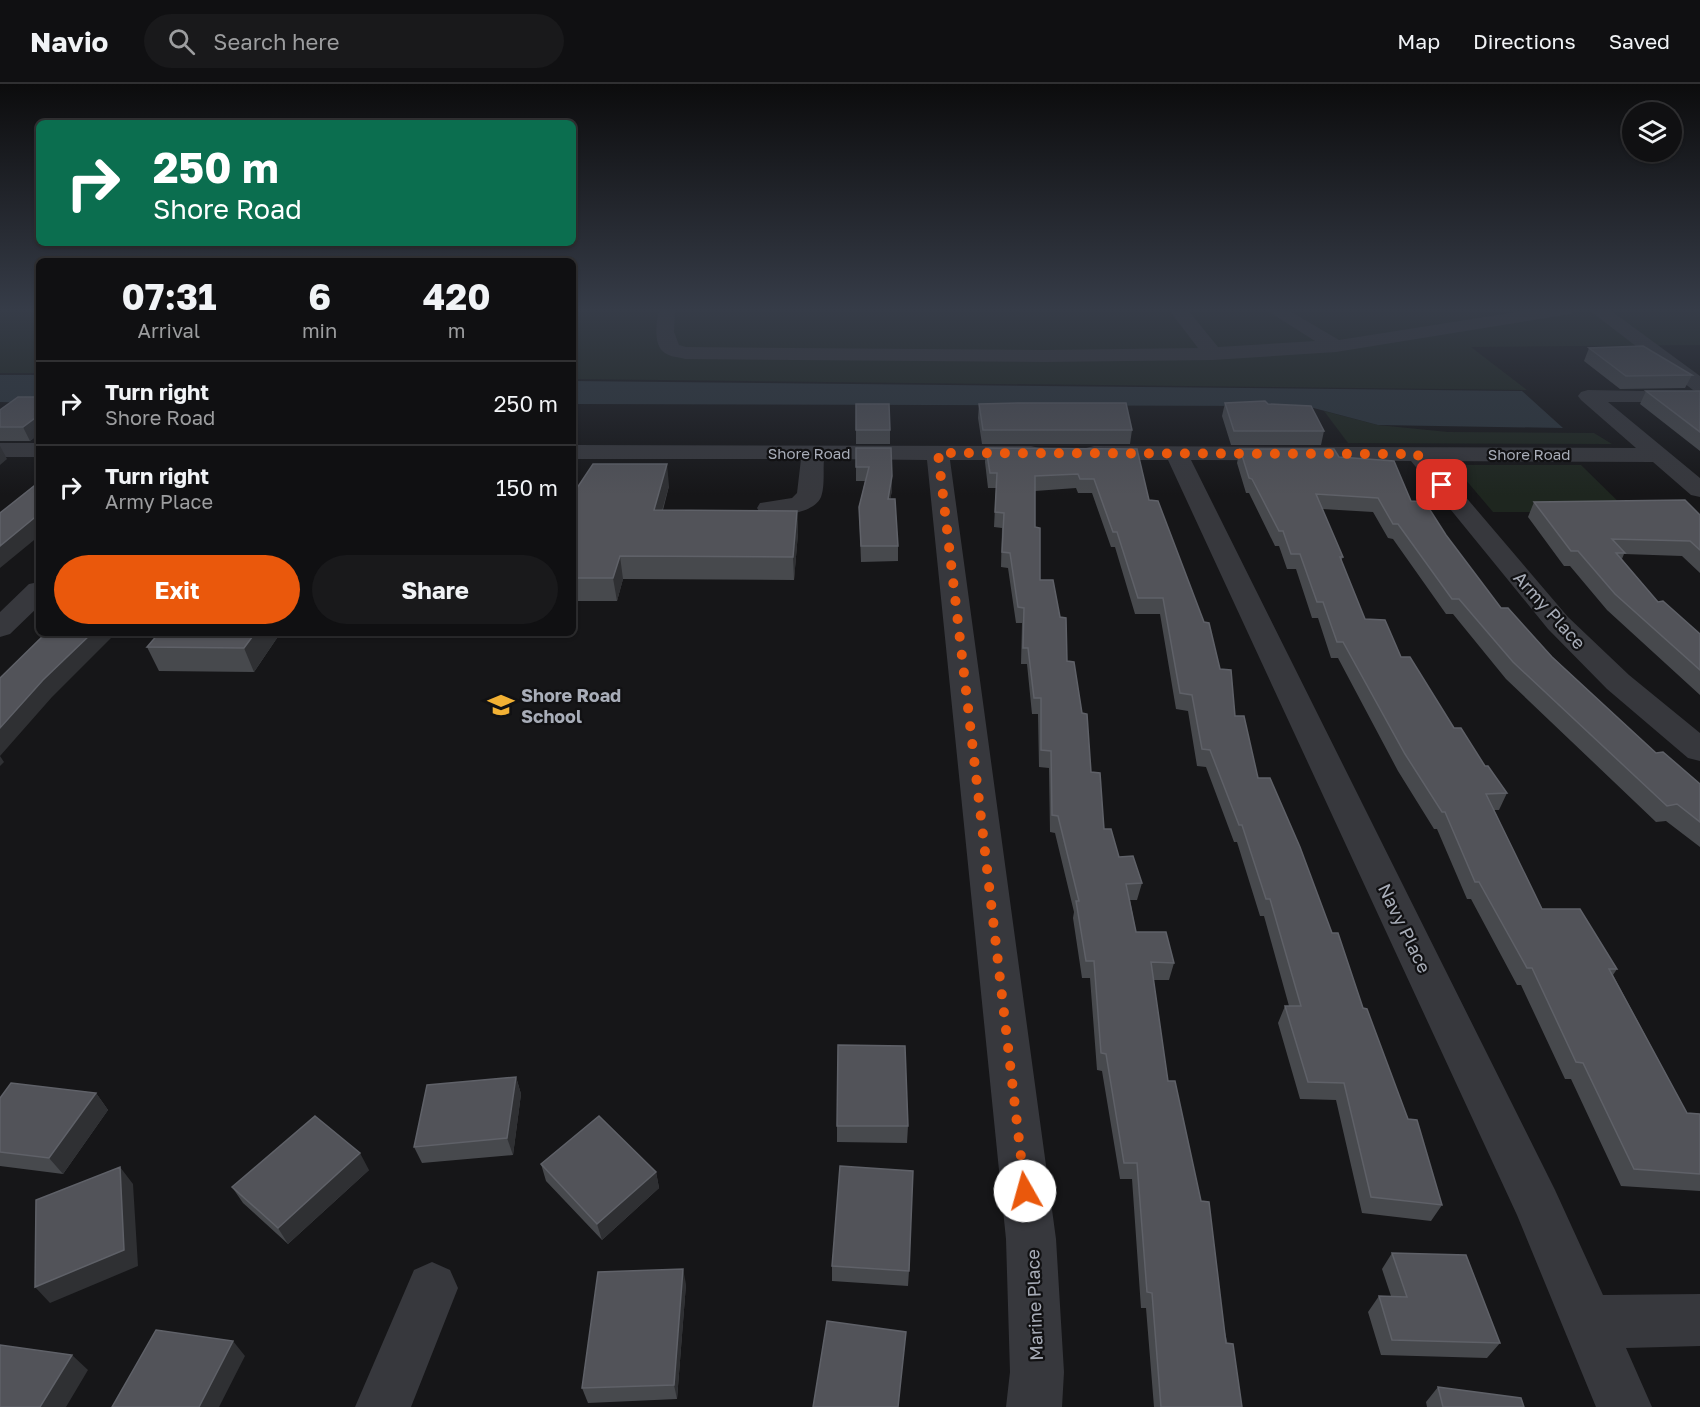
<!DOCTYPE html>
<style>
:root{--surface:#101012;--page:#19191b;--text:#f1f3f6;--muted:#9c9d9f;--line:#303032;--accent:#ea580c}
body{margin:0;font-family:"Golos Text",sans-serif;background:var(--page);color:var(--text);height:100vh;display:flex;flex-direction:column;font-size:22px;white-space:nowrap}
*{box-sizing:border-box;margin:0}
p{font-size:20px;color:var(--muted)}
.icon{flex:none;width:33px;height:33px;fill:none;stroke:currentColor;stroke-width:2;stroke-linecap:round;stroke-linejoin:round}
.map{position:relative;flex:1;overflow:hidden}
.sheet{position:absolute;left:36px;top:174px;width:540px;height:378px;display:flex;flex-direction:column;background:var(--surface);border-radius:9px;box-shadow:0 2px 4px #0004,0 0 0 2px var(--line)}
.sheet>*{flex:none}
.top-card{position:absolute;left:36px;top:36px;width:540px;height:126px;border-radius:9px;box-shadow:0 2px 4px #0004,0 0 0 2px var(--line);background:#0b6e4f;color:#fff;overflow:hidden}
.tools{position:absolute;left:1622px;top:18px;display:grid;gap:12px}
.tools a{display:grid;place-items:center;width:60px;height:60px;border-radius:50%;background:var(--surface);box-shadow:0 2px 4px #0004,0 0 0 2px var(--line);font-size:30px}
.pin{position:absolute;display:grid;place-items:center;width:51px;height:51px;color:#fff;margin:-26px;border-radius:12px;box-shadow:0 3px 9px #0006}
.me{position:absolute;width:66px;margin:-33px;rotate:353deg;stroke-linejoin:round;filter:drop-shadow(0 0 4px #0008)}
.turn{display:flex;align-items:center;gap:21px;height:126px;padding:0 18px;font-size:27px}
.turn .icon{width:78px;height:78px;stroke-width:2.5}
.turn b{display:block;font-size:42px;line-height:51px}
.eta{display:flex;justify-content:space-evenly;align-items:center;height:102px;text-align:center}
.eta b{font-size:36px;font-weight:700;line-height:42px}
.cta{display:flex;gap:12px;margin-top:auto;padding:12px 18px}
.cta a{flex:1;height:69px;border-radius:36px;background:var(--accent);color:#fff;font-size:24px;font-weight:700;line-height:69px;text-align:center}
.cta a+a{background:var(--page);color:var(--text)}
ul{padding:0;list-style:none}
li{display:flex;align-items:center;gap:18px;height:84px;padding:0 18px;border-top:2px solid var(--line)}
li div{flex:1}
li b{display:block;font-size:22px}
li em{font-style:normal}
header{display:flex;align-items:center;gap:36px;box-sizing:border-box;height:84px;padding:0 30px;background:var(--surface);border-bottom:2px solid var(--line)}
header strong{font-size:28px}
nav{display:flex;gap:33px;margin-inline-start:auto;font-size:21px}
.search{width:420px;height:54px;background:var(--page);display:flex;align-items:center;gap:15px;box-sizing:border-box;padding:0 21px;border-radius:33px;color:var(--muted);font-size:22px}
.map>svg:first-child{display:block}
.green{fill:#1e261f}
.water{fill:#2c353c}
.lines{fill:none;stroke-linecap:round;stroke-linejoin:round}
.minor{fill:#37383d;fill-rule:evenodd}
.wall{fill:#47494d}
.shaded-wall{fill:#2f3033}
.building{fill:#525359;stroke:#5f6168;stroke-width:1.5}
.route{stroke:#ea580c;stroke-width:10;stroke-dasharray:0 18}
.labels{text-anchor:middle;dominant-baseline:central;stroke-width:4.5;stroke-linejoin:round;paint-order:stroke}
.far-street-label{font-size:15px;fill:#a8adb8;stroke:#111113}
.street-label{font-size:18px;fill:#a8adb8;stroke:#111113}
.poi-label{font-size:18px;font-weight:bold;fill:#a8adb8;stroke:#111113;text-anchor:start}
</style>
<header>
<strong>Navio</strong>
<div class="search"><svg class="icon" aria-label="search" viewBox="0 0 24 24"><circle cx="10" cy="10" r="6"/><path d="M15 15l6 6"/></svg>Search here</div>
<nav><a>Map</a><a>Directions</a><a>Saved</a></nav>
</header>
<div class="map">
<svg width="1700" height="1323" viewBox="0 0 1700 1323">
<rect width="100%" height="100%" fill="#161618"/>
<!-- green -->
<path class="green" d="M0,226H39V289H0Z
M573,226H1700V261L1471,263L1527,306L573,295Z
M1324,327L1378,341L1448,348L1594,349L1612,360L1348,359Z
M1453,381H1581L1629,428H1493Z"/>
<!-- water -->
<path class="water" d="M0,291H39V319L0,318Z
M573,297L1522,307L1563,344L1378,341L1306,322L573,320Z"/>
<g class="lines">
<!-- minor -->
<path class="minor" d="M659,226H675L674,248L679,261L686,263L1045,266L1198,264L1169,226H1188L1218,263L1315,257L1266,226H1288L1339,256L1529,226H1574L1571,230L1565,231L1336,268L1213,276L1045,278L685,275C679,273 670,273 665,269C653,262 656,238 659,226Z
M1589,226H1610L1700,292V308L1693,306Z
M1588,306L1696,308L1699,312L1696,316L1689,318H1608L1700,394V413L1691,411L1653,378L1435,377L1568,533L1629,591L1700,649V677L1688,674L1607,605L1548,545L1411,377L1191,376L1555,1106L1603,1211L1700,1210V1262L1626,1264L1652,1323H1596L1517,1131L1168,376H1094L1086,374L1083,369L1086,364L1094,362L1636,364L1581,316L1578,312L1581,308Z
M0,359H39V373H0Z
M573,361L1031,362L1039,364L1042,369L1039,374L1031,376H950L1056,1155L1064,1288L1062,1323H1006L1010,1288L1006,1155L927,376L824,375C823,386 825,403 821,413C813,431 776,433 760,429L757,424L760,419L792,414L797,409L801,375H573Z
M39,498V522L10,550L0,553V528L29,500Z
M432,1178L450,1186L458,1204L411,1323H355L414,1186Z"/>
</g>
<!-- wall -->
<path class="wall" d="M1589,264L1692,291L1685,304L1620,305L1584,277Z
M1646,307H1700V367L1640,320Z
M39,313V350L30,357H0V326Z
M1225,319L1268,320L1324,347L1321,361H1231L1222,332Z
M856,320L890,346V360H856Z
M979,320L1132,346L1130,360H982L978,334Z
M856,364L892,392V407L890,415L898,462V477L861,478L859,423L865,397H856Z
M986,364L1137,365L1149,416L1220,585L1235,632L1258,694L1332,849L1363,924L1442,1121L1431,1137L1362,1129L1336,1016L1300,1015L1278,939L1285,922H1289L1264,832H1260L1237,758H1234L1206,683L1197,682L1188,627L1176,625L1160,530H1135L1115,463H1111L1092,409H1078L1076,404L1035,407V443L1040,496L1067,577L1091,688L1104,745L1119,773L1142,799L1137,816H1130L1136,848L1174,879L1169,896H1153L1168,997L1242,1323H1154L1146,1224H1141L1132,1095H1120L1102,987L1097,986L1090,894H1082L1073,834L1074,828L1055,749L1050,748L1049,684L1039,683L1038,630H1032L1027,580H1021L1022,539H1016L1008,484L1001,483L1002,444L994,443L996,404H988L985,378Z
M1240,365L1339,373L1411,417L1446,451L1501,524L1596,614L1656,669L1700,700V763L1666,737L1656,738L1506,595L1453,530H1446L1393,455L1388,454L1373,428L1322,425L1343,473L1341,477L1365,535L1401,573L1454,644L1507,709L1499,726H1494L1542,825L1617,885L1613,891L1687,1029L1700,1030V1107L1621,1102L1571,995H1565L1521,901H1517L1471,815H1467L1437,745H1434L1398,687L1338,574H1331L1318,534H1312L1296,485H1287L1279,462H1275L1249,409H1246L1237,379Z
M669,402L663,426L797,427L798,449L794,496L623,495L617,517H573V410Z
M1534,418L1700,431V489L1682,472L1624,470L1622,475L1658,518L1700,550V611L1607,526L1570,482H1564L1528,433Z
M159,549H295L291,554H277L254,588L159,587L147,563Z
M516,993L521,1010L513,1071L422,1079L414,1063Z
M96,1009L108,1026L63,1090L0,1082V1014Z
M837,1042H908L907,1059L837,1058Z
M541,1080L656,1088L659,1104L602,1156L546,1097Z
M369,1086L288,1160L243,1119L232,1103Z
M1392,1169L1500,1259L1487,1274L1381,1271L1368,1228L1379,1212H1391L1382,1185Z
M832,1182L909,1187L908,1202L832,1197Z
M686,1200L677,1315L588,1319L582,1304Z
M1438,1303L1524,1323H1427L1426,1318Z"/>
<!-- shaded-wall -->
<path class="shaded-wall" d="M39,331V350L30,357L23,343Z
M0,362L7,375L0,381Z
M667,380L669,402L656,448L654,426Z
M892,392V407L887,430L888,415Z
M797,427L798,449L794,496L793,473Z
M39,430V452L0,484V462Z
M620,472L623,495L617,517L613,494Z
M92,549H116L52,613L0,672L4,678L0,682V644L43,596Z
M255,549H276L277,554L254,588L244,564Z
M289,549H295L291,554Z
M516,993L521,1010L513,1071L507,1054Z
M96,1009L108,1026L63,1090L49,1074Z
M360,1069L369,1086L288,1160L278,1144Z
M120,1083L133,1100L138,1182L50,1219L35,1203Z
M656,1088L659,1104L602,1156L597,1140Z
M683,1185L686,1200L677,1315L674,1301Z
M233,1257L245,1272L219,1323H199Z
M72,1271L88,1286L66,1323H40Z"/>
<!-- building -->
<path class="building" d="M1643,262L1692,291L1626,292L1589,264Z
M1646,307H1700V348Z
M18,313H39V331L23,343H0V326Z
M1265,317L1268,320L1311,322L1324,347H1234L1225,319Z
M1018,319H1126L1132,346H983L979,320Z
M856,320H889L890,346H856Z
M856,364H891L892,392L888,415H895L898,462H861L859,423L869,383H856Z
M986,364L1137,365L1149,416L1158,417L1204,538L1209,539L1220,585L1231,586L1235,632H1244L1258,694H1270L1300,763L1332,849H1338L1363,924L1367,925L1408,1035L1417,1036L1442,1121L1371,1113L1344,999L1308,998L1285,922H1301L1270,815H1266L1242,741H1239L1210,666L1202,665L1192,611L1180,609L1163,514H1138L1117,448H1113L1094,395H1080L1078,390L1035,392V443L1040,444V496H1053L1060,533L1066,534L1067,577L1074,578L1082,629L1087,630L1091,688L1100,689L1104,745H1111L1119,773L1133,772L1142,799L1126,800L1136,848H1166L1174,879L1151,878L1168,997H1175L1201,1117L1209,1118L1226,1259L1233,1260L1242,1323H1161L1152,1209L1147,1208L1137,1079H1124L1106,970L1101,969L1094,877H1086L1076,817H1079L1058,732L1052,731L1051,667L1041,666V614H1034L1028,564H1023L1024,524L1018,523L1010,469L1002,468L1004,429L995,428L997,389H990Z
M1240,365H1334L1339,373L1394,377L1411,417L1425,418L1446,451L1501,524H1508L1552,573L1656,669L1663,668L1700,700V738L1677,720L1667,722L1513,578L1459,515H1452L1398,440H1393L1378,414L1316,410L1343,473H1340L1365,535L1385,536L1401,573H1410L1454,644H1461L1485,682H1488L1507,709L1486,710L1542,825H1580L1617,885H1609L1687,1029L1700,1030V1090L1634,1085L1583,979L1576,978L1532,884H1527L1479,798H1475L1445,728H1442L1405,670L1343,558H1337L1323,518H1317L1300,470H1291L1283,447H1279L1252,395L1249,394Z
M593,380H667L654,426L797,427L793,473L620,472L613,494H573V410Z
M39,398V430L0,462V429Z
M1685,416L1700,431V466L1690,457L1612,455L1625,469H1616L1658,518L1663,517L1700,550V586L1615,510L1578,467H1571L1534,418Z
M46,549H92L43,596L0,644V594Z
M159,549H255L244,564L147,563Z
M838,961L905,962L908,1042H837Z
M516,993L507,1054L414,1063L427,1001Z
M11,999L96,1009L49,1074L0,1068V1014Z
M315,1032L360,1069L278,1144L232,1103Z
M599,1032L656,1088L597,1140L541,1080Z
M840,1082L913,1087L909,1187L832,1182Z
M120,1083L124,1166L35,1203L36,1116Z
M1392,1169L1466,1171L1500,1259L1392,1256L1379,1212L1407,1213Z
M683,1185L674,1301L582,1304L598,1188Z
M827,1237L906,1248L898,1323H813Z
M156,1246L233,1257L199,1323H112Z
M0,1261L72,1271L40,1323H0Z
M1438,1303L1521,1314L1524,1323H1443Z"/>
<!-- sky -->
<linearGradient id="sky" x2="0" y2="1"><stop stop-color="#0c0c0d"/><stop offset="0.55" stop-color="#363c48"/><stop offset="1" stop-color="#363c48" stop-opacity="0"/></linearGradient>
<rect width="1700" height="411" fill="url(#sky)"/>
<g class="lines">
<!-- route -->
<path class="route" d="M1025,1107L938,369L1417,370L1442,401"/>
</g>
<!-- icons -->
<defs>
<g id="school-bare" transform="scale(2.07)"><path d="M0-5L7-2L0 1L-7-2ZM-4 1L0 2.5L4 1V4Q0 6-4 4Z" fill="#f2b134" stroke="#111113" stroke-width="2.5" paint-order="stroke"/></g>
</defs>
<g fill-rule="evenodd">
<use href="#school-bare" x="501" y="621"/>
</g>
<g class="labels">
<!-- far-street labels -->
<g class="far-street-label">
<text x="809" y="369">Shore Road</text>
<text x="1529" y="370">Shore Road</text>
</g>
<!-- street labels -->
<g class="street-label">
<text transform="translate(1550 526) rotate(48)">Army Place</text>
<text transform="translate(1405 844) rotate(64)">Navy Place</text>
<text transform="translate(1034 1221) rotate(-92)">Marine Place</text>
</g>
<!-- poi labels -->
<g class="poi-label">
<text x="521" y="611">Shore Road<tspan x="521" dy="21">School</tspan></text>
</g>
</g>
</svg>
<div class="tools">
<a><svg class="icon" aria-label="layers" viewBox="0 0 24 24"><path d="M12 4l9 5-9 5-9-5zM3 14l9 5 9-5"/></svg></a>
</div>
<div class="pin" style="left:1442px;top:401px;background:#d93025"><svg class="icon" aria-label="arrive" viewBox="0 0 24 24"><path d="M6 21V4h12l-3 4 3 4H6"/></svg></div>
<svg class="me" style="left:1025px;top:1107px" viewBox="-20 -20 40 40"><circle r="19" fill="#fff"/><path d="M0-13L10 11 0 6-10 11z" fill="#ea580c"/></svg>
<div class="top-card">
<div class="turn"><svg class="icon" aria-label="right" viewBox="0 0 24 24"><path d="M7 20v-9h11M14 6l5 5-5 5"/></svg><div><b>250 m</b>Shore Road</div></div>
</div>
<section class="sheet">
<div class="eta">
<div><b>07:31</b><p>Arrival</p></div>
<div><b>6</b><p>min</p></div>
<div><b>420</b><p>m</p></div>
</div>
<ul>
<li><svg class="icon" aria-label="right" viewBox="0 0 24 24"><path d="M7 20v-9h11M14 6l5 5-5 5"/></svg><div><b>Turn right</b><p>Shore Road</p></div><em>250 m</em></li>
<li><svg class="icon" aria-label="right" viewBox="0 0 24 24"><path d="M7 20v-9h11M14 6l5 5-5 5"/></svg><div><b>Turn right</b><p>Army Place</p></div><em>150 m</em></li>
</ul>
<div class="cta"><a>Exit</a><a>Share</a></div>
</section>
</div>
